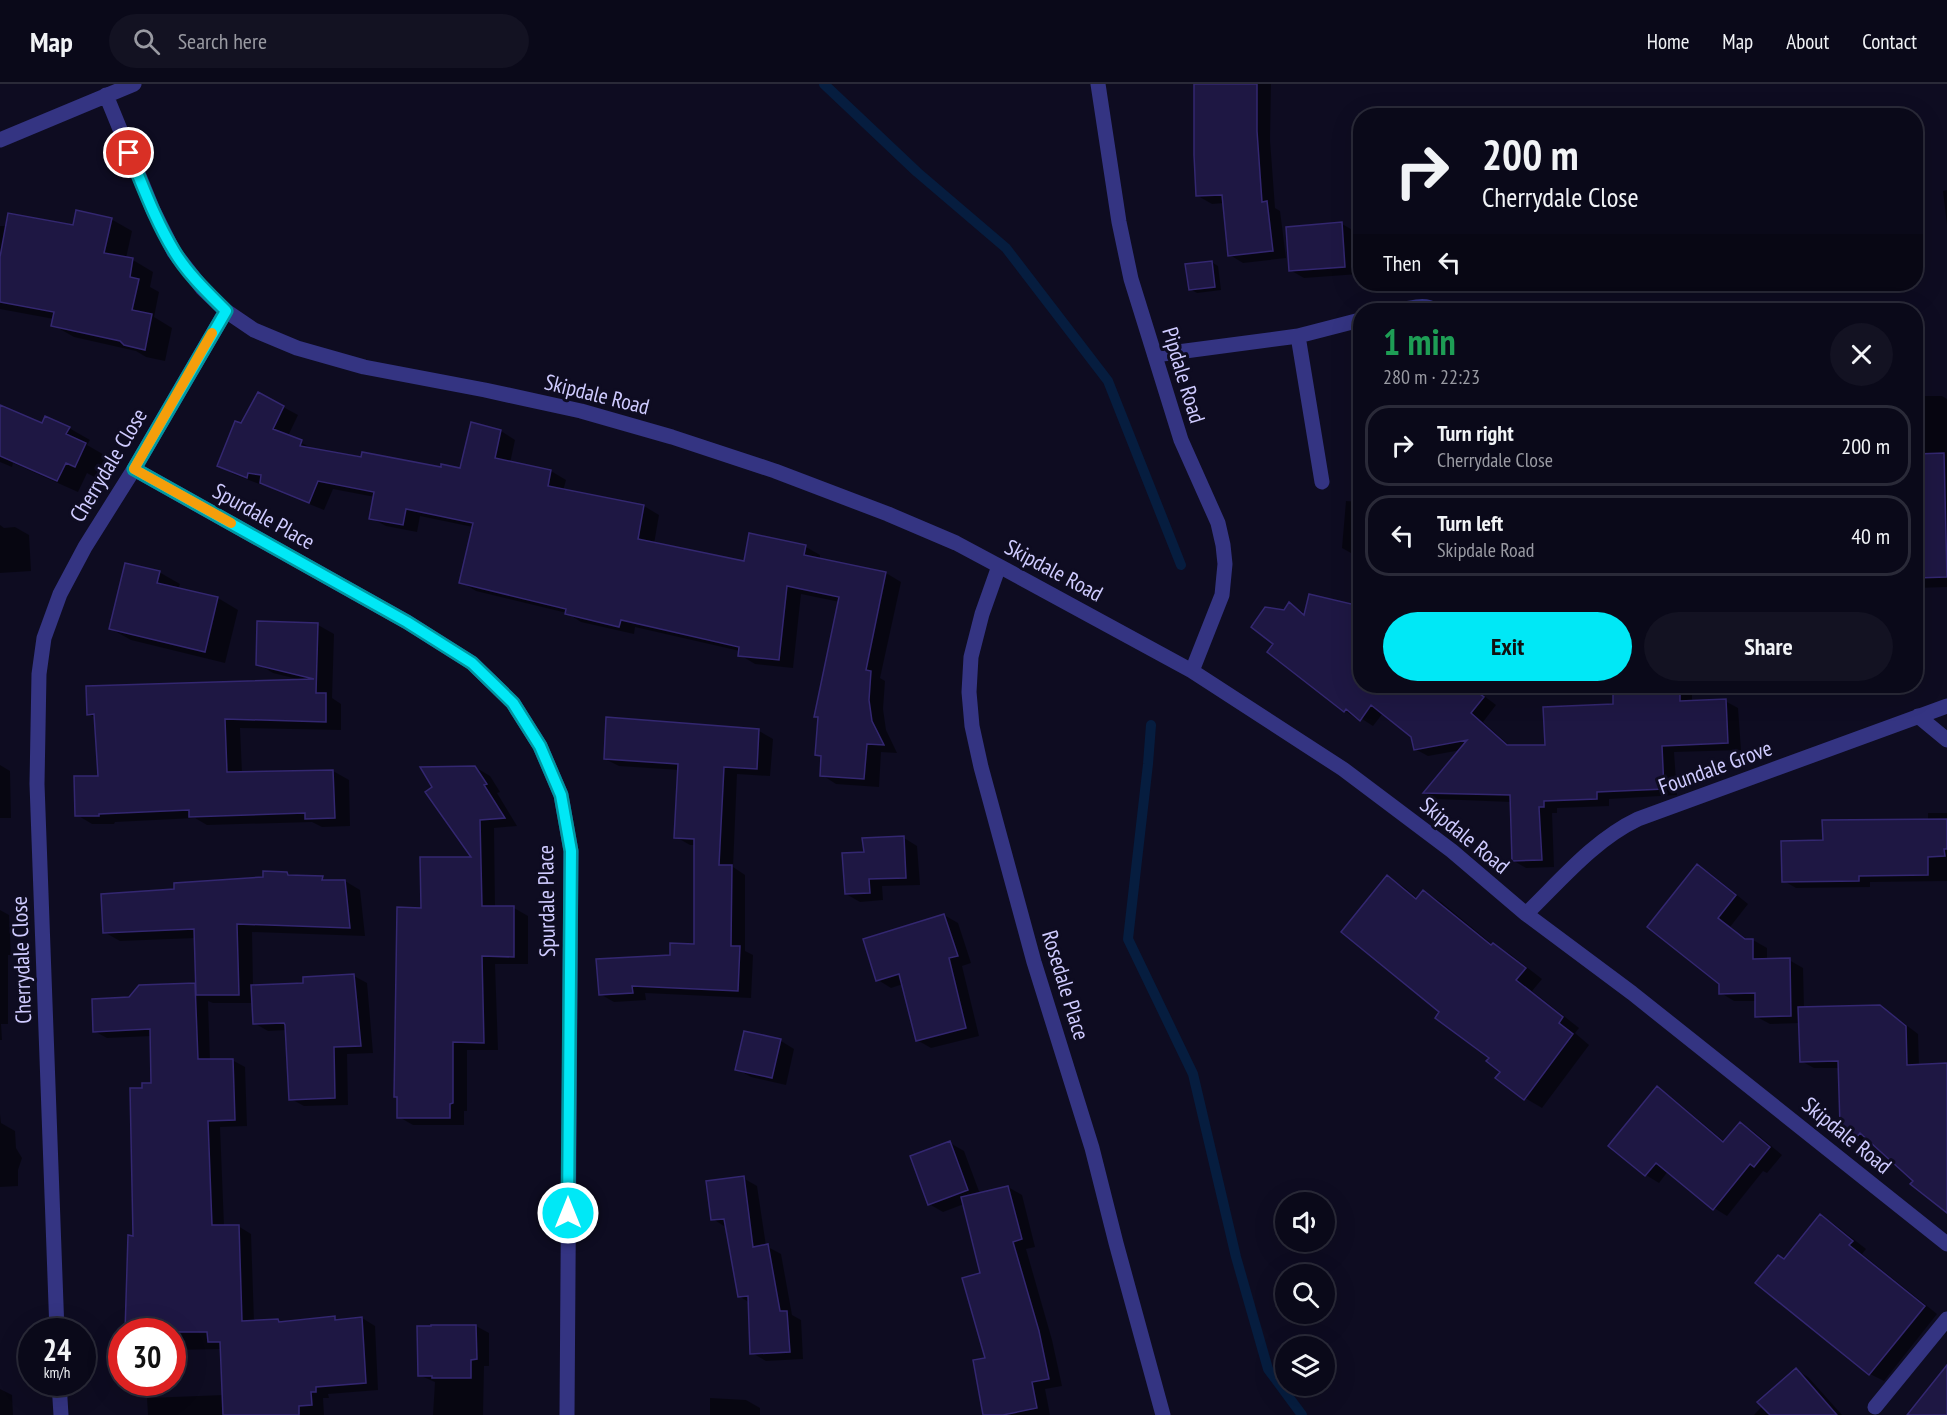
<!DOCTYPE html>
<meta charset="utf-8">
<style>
:root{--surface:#0a0919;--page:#131222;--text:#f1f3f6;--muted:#999aa2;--line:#2a2a38;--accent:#00e8f6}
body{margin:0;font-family:"PT Sans Narrow",sans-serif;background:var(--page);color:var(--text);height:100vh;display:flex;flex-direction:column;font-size:22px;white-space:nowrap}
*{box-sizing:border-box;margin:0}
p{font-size:20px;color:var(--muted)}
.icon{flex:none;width:33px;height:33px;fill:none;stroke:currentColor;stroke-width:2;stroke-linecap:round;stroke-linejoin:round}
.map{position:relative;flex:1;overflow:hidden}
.sheet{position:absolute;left:1353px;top:219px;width:570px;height:390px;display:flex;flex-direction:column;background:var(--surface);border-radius:24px;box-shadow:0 6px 24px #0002,0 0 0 2px var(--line)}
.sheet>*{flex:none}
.top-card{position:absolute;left:1353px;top:24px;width:570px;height:183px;border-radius:24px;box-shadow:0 6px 24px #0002,0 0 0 2px var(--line);background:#0a0919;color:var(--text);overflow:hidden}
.buttons{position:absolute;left:1275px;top:1108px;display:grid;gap:12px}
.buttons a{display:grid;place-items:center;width:60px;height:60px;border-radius:50%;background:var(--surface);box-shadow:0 6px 24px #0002,0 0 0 2px var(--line);font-size:30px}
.speed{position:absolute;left:18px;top:1234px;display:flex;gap:12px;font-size:30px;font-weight:700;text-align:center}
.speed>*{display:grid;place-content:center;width:78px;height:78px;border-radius:50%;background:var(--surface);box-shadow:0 6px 24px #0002,0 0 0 2px var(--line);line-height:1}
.speed small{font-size:15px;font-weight:400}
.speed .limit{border:9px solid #d22;background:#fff;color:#111}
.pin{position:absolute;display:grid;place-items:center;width:51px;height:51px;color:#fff;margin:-26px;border:3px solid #fff;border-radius:50%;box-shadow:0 2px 6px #0007}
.me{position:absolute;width:66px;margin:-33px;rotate:0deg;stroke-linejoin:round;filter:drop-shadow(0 0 4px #0008)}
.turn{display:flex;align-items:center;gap:21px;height:126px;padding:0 30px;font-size:27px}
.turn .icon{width:78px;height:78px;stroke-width:2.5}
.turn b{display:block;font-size:42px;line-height:51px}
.then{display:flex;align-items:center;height:57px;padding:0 30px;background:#0003;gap:12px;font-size:22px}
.round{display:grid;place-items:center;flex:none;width:63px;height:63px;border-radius:32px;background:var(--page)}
.summary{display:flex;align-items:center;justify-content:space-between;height:102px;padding:0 30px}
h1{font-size:36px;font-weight:700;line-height:45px;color:#1e9e55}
.cta{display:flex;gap:12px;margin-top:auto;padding:12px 30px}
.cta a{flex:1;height:69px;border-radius:36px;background:var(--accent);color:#111;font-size:24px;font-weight:700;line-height:69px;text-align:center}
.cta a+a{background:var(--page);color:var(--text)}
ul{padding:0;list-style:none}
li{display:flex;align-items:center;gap:18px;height:81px;margin:0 12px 9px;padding:0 18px;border:3px solid var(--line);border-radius:24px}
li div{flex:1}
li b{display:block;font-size:22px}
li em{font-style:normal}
header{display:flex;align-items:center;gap:36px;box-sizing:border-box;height:84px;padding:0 30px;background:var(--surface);border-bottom:2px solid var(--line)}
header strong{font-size:28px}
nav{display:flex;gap:33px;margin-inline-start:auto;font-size:21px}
.search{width:420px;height:54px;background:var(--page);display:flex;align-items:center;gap:15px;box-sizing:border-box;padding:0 21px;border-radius:33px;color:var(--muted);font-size:22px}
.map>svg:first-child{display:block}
.shadow{fill:#0007}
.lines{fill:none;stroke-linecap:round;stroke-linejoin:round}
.stream{stroke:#061d3f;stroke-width:10}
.building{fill:#1e1743;stroke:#332770;stroke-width:1.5}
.service{stroke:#343482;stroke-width:15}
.minor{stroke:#343482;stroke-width:15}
.route-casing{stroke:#0097a0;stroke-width:15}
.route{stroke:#00e8f6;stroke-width:10}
.slow{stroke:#f59e0b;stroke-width:10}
.labels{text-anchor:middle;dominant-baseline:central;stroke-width:6;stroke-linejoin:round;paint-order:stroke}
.street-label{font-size:22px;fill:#cfcbff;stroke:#0e0c21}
</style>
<header>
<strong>Map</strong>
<div class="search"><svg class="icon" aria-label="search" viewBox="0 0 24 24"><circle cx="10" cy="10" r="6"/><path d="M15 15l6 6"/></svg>Search here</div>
<nav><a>Home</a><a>Map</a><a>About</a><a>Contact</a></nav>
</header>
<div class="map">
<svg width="1947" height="1331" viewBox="0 0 1947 1331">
<rect width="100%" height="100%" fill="#0e0c21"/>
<!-- shadow -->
<path class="shadow" d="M1196,0H1271L1270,56L1275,124L1280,127L1286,174L1243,179L1230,171L1224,119L1212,120L1198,112Z
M1947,106V141L1943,107Z
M111,135L132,147L126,174L133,176L153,188L150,203L159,208L154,233L172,244L165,277L146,273L136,267L74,253L53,241L54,235L0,225V142L74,143Z
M1342,140L1356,148L1359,190L1304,194L1290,186Z
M1211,178L1218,182L1221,206L1197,209L1190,205Z
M1916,270L1919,272L1920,312H1942L1947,315V503L1916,504Z
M259,310L298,331L288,352L317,367L442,385L461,386L472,340L501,347L515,356L510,379L551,387L566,396L563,407L644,422L659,431L654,460L745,479L751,451L806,463L820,471V475L886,489L901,498L880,594L885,597L883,625L886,646L897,669L881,668L879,703L836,700L822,691L823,674L816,670L819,634L816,632L840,518L801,510L793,584L755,580L740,571V567L635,543L634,550L581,538L567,529L476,507L461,498L473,443L420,432L417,448L386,442L371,434L375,413L333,405L324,426L277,407L262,399V401L233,390L219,381Z
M0,323L42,341L69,344L90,356L87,361L106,372L96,394L87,389L78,408L13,379L12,383L0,378Z
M1346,417L1360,418V474L1342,464Z
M0,441L4,444L15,443L29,451L31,487L0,489Z
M159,488L180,500L178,505L218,514L238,526L225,579L131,556L111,545Z
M1290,520L1306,530L1353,536L1360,542V602H1471L1496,621L1483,638L1511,663L1546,662L1615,621L1650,608L1679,602L1692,610V618L1725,617L1738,624L1741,666L1674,668L1677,711L1609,715V722L1557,724V729H1552L1554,783L1526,784L1514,777L1511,718L1437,715L1425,709L1461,666L1428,672L1415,665L1412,652L1383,629L1373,642L1359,633L1357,635L1345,627L1269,568L1275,560L1285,527Z
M259,539L318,541L334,550L332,614L341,620V646L240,644L242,689L333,687L349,696L350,742L322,743L312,738L207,741L195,734L115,738L114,740H92L77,731L99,693L96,634L88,630L301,596L273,589L258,580Z
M759,647L773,655L770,692L737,690L733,783L745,791V867L753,871L751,914L645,909L646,916L614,918L600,910L695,861L696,761H690L676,753L679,686L619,682L605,675Z
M0,681L10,687L11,734H0Z
M475,683L490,692L500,708L497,709L517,742L494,744L495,824H514L528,832V880H495L498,966H467V1027H464V1041H413L399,1033L398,1014L396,1013L423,825L474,774Z
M1928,729H1947V797L1870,798V803L1796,804L1784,797L1824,758L1928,736Z
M904,754L917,762L920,801L882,802L883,816L860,818L846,810L865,769Z
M1697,782L1711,790L1748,820L1730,843L1748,856H1753L1767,864V876H1789L1803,884L1804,925L1879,923L1893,931L1918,950L1919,982L1947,980V1127L1871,1057L1869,1060L1856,1053L1840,984H1814L1801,977L1800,939L1770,940L1757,933L1756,917H1734L1721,909L1720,899Z
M287,789L292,793L322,794L329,798L345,797L360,806L365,852L252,848L253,903L305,900L354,892L367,899L373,969L347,970L348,1021L304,1022L291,1015L287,946L268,947L254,939L253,919H213L208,917L210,977L232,976L245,983L247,1042L220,1043L224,1142H238L251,1150L254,1238L278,1237L281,1239L334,1234L339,1237L362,1234L375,1242L378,1306L328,1310L329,1314H323L324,1331H148L147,1314L224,1311L222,1265L175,1266L176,1286H172V1248H127L135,1153L144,1005L153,1000L152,952L107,954L94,947L130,915L195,901L197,902L196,854L120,857L104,848L175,807Z
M1387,793L1404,803L1418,815L1424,808L1441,818L1493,861L1510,870L1542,895L1532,907L1579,944L1575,949L1589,961L1542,1024L1525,1014L1491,974L1441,928Z
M0,826L9,831L11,871H8V940H1L2,956H0Z
M944,831L958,839L971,879L962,882L979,952L931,964L917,956L903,900L891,904L878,896Z
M745,948L781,957L794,965L786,1001L751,993L737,985Z
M1658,1004L1670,1012L1725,1058L1741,1040L1753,1047L1782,1071L1767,1089L1763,1087L1727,1132L1714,1124L1668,1087L1659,1099L1646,1091L1611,1062Z
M0,1030L1,1039L15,1047L16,1064L22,1074L18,1086V1102L0,1103Z
M950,1059L964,1067L980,1110L1008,1103L1022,1111L1035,1163L1026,1165L1052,1256L1062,1302L1045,1305L1050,1331H985L987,1275L982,1190L964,1120L943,1128L929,1120Z
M743,1094L757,1102L766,1162L781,1170L792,1231L801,1236L803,1275L766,1277L752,1269L750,1219L739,1212L727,1144L713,1135Z
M1820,1132L1834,1140L1866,1165L1862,1170L1937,1230L1884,1297L1870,1290L1785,1176Z
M476,1242L489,1249V1282H484L483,1331H433L435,1298L419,1291Z
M1796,1286L1808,1293L1842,1331H1754Z
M0,1305L12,1311L13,1331H0Z
M710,1314L746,1316L760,1324V1331H710Z"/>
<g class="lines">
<!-- stream -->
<path class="stream" d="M824,0L917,88L1006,164L1108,297L1181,481
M1151,641L1148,680L1128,855L1193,990L1236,1173L1268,1285L1302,1331"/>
</g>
<!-- building -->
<path class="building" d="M1194,0H1257V47L1262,118L1267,117L1273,167L1228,172L1222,111L1196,112L1194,71Z
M76,126L112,134L104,169L133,174L130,193L139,195L132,226L152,230L145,266L124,261L120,257L51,242L54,228L0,218V173L8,129L73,141Z
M1342,138L1345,183L1289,187L1286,143Z
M1212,177L1215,203L1189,206L1185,180Z
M258,308L284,322L273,345L302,356L300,362L361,373L362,368L441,383V380L460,384L471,338L501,346L495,374L551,386L548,402L644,421L638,455L744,477L749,449L806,461L804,471L886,488L866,586L871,587L869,616L872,637L884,661L867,660L864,695L820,692L821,672L815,671L818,633H814L839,513L787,502L779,576L738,572L739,563L621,536L619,543L565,530L566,525L459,499L473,439L406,425L403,441L369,435L374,408L318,397L309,419L260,399L261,391L248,389L247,394L217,382L235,337L241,339Z
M0,321L42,339L45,332L70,343L66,350L86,359L75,383L66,379L57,397L0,372Z
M1944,369L1947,493L1916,494V370Z
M125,479L160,487L157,499L218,513L205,568L109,545Z
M1309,510L1360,522V602H1469L1484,613L1471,629L1507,661H1545L1543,623L1613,620V608L1648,606V602H1680V617L1726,615L1728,659L1662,662L1664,705L1597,708V715L1544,717V723H1539L1542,776L1512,777L1510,711L1423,709L1467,656L1414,666L1411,653L1371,621L1360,637L1346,625L1344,628L1267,568L1273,560L1251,543L1265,523L1284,526L1289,518L1304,531Z
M257,537L318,539L316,609H326V638L225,635L227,688L333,686L335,734L305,735V729L189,733V726L99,730V732H75L74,692H98L94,630L87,631L86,602L314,595L256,581Z
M606,633L759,645L757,685L724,683L719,781H732L731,862H740L738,907L632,902L633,909L599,911L596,875L670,871V859L694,860V755L674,754L678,680L604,675Z
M475,682L487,700L484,701L505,734L480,736L482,822H514V873L482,872L484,959L453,958V1019L450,1020V1034H397V1013H394L397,823L421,824L420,773H471L425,708L432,703L420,683Z
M1947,735V765H1944L1945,772L1928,773V791L1859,792V797L1782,798L1781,757L1823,756L1822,736Z
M904,752L906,794L869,795L870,809L845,810L842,769L864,768L862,754Z
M1697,780L1736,811L1718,834L1745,855H1753V875L1790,874L1791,932L1755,933V909L1719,910V900L1647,843Z
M263,787L287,788L288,791L323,792L322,796H345L350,844L237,840L239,911H196L194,845L103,849L101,810L174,805V799L263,793Z
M1387,791L1416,815L1423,806L1491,861L1493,859L1526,884L1516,896L1563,933L1559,939L1573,950L1524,1016L1495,994L1500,988L1486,977L1489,974L1435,934L1439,928L1341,848Z
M944,830L958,872L949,874L966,944L916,957L899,890L876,897L863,855Z
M354,890L361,962L334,963L335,1014L289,1016L285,941L284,939L253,940L251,901L303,899V893Z
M195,899L198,975H233L235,1036L208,1037L212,1141H239L242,1237L278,1235L279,1238L335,1232V1236L362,1233L366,1299L316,1303V1308H311L312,1321L299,1322V1331H223L220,1258H208L207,1248H125L128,1151L133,1152L130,1004H142V999H151L150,945L93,948L92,915L129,913L139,901Z
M1880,921L1906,942L1907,981L1947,979V1129L1910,1100L1913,1097L1860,1049L1856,1054L1840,1041L1838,977L1800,978L1798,923Z
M744,947L781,955L772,994L735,986Z
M1657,1002L1723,1058L1740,1038L1770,1063L1754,1083L1750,1080L1713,1126L1656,1079L1645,1092L1608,1062Z
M950,1057L968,1106L928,1121L910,1072Z
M744,1092L753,1163L768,1160L780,1227H787L790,1268L750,1270L748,1212L738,1213L724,1135L711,1136L706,1097Z
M1008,1102L1022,1155L1013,1158L1039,1247L1049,1295L1032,1298L1037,1324L1003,1331H983L973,1276L985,1274L962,1194L980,1189L961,1113Z
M1820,1130L1853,1157L1849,1161L1925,1222L1869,1291L1755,1199L1778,1171L1784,1175Z
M431,1241H476L477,1275L471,1276V1294H432V1292H418L417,1242H431Z
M1947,1281V1331H1907Z
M1796,1284L1837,1331H1770L1757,1318Z"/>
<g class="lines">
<!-- service -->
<path class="service" d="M1400,226C1413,224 1424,219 1435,226
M1298,252L1322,398
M1155,271L1298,252L1360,236
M1875,1323L1947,1235"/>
<!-- minor -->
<path class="minor" d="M1098,0L1119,138L1131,195L1181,356L1218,439L1223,461L1225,480L1222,511L1192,587
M106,11L153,126L174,168L202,204L226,227L254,246L297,264L364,283L485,306L581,327L672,353L775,387L888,430L956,459L999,482L1192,587L1343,685L1452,767L1526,830L1632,909L1947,1160
M0,56L134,0
M134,385L407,538L472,579L513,619L540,662L561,711L571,767L567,1331
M999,482L982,530L971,573L969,608L972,642L981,683L1034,878L1092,1064L1116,1159L1163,1331
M1918,632L1947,656
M1526,830C1561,796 1594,756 1638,735L1947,622
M57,1248L37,700L39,590L44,554L60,510L85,463L134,385L226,227
M59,1299L61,1331"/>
</g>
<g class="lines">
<!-- route casing -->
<g class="route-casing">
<path id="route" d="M129,69C143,102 155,136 174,167C187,189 207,208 226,227L134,385L407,538L472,579L513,619L540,662L561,711L571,767L568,1129"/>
</g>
<!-- route -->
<use href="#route" class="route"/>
<!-- slow -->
<path class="slow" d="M212,249L134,385L231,439"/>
</g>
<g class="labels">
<!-- street labels -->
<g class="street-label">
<text transform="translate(1184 291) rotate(73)">Pipdale Road</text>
<text transform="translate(597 310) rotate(14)">Skipdale Road</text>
<text transform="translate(108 381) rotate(-59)">Cherrydale Close</text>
<text transform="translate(264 432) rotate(29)">Spurdale Place</text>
<text transform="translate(1054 486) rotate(28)">Skipdale Road</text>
<text transform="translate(1715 683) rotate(-20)">Foundale Grove</text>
<text transform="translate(1465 751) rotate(39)">Skipdale Road</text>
<text transform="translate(546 817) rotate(-91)">Spurdale Place</text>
<text transform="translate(21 876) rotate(-92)">Cherrydale Close</text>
<text transform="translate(1066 901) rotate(73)">Rosedale Place</text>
<text transform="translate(1847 1051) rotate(39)">Skipdale Road</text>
</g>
</g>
</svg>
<div class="buttons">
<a><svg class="icon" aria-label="sound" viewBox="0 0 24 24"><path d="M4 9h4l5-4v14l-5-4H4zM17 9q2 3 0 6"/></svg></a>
<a><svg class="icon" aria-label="search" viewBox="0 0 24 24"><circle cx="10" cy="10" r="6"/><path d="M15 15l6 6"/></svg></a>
<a><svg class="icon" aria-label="layers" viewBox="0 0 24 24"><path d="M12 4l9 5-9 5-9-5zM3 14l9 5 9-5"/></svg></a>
</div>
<div class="speed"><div>24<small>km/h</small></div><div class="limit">30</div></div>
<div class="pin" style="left:129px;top:69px;background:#d93025"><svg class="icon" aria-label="arrive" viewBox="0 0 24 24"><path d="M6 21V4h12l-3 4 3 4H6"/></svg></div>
<svg class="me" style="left:568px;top:1129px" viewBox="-20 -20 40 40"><circle r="17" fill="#00e8f6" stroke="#fff" stroke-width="3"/><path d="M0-11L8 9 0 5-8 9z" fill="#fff"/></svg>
<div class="top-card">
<div class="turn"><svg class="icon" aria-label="right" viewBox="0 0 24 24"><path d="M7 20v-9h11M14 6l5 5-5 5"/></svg><div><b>200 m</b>Cherrydale Close</div></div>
<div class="then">Then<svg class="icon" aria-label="left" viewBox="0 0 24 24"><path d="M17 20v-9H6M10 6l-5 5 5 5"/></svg></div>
</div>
<section class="sheet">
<div class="summary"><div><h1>1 min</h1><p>280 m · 22:23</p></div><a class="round"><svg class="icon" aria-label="close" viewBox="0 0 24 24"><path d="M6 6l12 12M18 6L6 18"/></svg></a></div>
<ul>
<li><svg class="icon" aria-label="right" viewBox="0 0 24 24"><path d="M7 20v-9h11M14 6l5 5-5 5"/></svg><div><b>Turn right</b><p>Cherrydale Close</p></div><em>200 m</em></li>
<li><svg class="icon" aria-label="left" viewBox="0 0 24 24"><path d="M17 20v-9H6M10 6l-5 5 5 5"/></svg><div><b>Turn left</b><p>Skipdale Road</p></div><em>40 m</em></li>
</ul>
<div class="cta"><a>Exit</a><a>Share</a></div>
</section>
</div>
